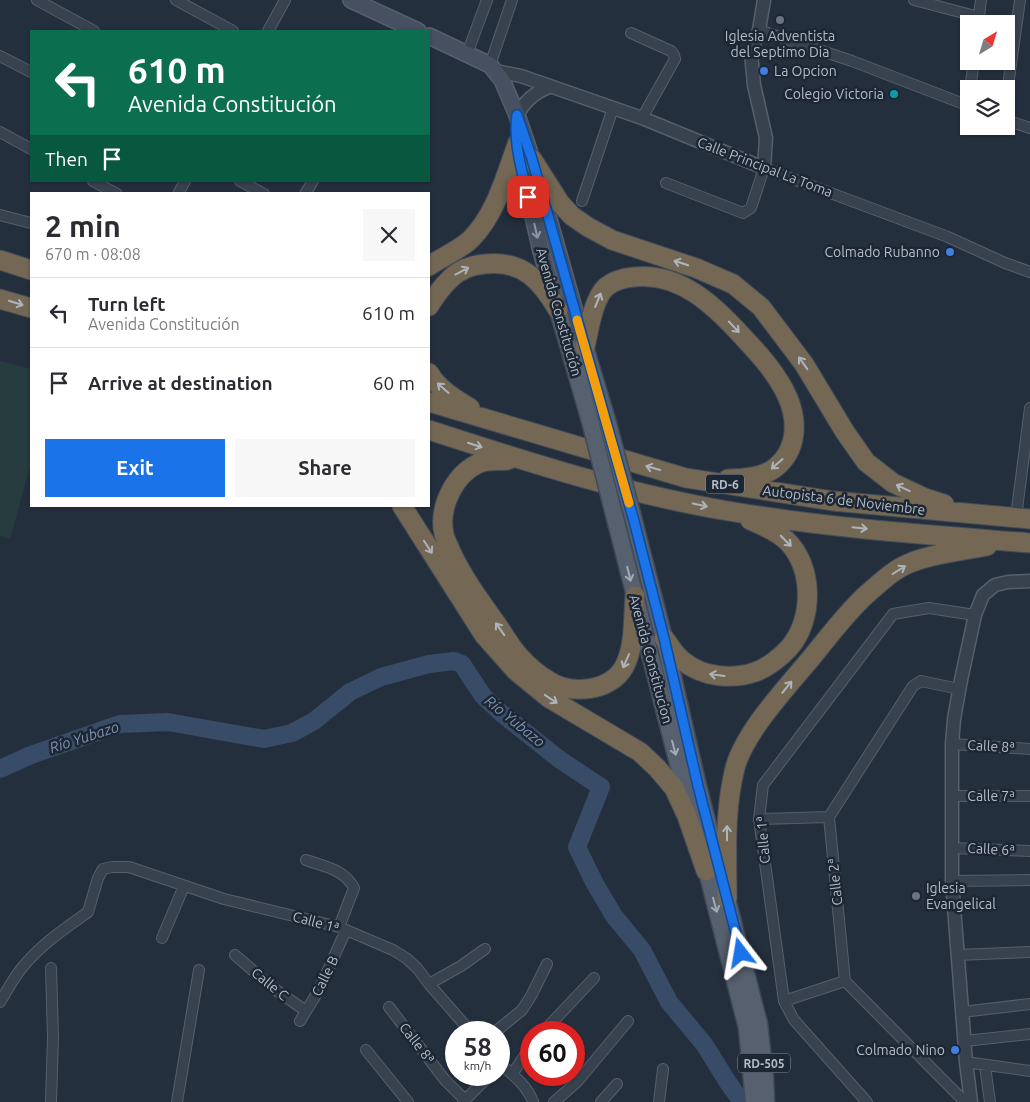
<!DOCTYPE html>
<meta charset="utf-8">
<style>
:root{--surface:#fff;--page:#f7f7f7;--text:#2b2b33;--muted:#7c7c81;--line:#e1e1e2;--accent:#1a73e8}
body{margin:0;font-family:Ubuntu,sans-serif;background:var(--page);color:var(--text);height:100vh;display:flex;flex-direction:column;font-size:19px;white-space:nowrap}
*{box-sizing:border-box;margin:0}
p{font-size:16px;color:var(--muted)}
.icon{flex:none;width:28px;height:28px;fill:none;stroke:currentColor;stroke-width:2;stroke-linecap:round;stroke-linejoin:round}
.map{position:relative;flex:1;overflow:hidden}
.details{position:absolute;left:30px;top:192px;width:400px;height:315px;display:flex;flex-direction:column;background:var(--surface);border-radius:0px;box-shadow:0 1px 4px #0004}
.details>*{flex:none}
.guide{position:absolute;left:30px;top:30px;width:400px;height:152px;border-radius:0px;box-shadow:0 1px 4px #0004;background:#0b6e4f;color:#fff;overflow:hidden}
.needle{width:32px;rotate:38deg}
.fabs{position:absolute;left:960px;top:15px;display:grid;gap:10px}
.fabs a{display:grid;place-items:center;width:55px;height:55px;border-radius:0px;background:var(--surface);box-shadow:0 1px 4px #0004;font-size:25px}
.speed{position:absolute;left:445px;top:1021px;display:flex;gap:10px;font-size:25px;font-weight:700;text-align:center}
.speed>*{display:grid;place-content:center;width:65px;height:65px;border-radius:50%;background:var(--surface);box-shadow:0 1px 4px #0004;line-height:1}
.speed small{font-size:12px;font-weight:400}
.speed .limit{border:8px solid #d22;background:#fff;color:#111}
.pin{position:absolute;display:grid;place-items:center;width:42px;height:42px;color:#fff;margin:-21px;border-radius:10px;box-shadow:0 2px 8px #0006}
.me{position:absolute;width:55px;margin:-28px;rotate:346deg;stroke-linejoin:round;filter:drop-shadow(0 0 4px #0008)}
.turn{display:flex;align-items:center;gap:18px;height:105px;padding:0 15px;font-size:22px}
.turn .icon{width:65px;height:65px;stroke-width:2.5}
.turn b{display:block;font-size:35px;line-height:42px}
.then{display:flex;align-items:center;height:48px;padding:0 15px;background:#0003;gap:10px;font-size:19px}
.round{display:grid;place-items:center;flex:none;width:52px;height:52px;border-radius:0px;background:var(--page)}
.summary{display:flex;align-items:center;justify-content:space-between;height:85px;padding:0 15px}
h1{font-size:30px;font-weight:600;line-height:38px}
.cta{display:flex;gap:10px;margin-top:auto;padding:10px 15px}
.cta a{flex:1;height:58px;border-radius:0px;background:var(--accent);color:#fff;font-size:20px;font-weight:600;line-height:58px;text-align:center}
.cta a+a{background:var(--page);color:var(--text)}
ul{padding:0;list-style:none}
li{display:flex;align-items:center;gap:15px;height:70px;padding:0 15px;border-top:1px solid var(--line)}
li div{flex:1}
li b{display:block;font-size:19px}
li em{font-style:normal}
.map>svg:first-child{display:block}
.green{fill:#263c3f}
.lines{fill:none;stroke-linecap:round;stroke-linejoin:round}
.river{stroke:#394c67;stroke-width:18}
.minor-casing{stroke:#565f6c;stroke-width:12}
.tertiary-casing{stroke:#565f6c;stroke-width:15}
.secondary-casing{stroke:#565f6c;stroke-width:18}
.primary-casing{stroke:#414a57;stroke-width:19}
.motorway-casing{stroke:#434c59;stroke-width:21}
.minor{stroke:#38414e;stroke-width:10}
.tertiary{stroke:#38414e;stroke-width:12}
.secondary{stroke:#465061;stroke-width:15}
.primary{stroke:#56606e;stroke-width:16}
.motorway{stroke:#746855;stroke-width:19}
.primary-bridge-casing{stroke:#414a57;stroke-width:19;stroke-linecap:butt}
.primary-bridge{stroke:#56606e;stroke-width:16}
.oneway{stroke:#8e96a5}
.oneway2{stroke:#aeb4bd}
.oneway3{stroke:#a1aab7}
.route-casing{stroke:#114b97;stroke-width:12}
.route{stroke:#1a73e8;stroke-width:9}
.slow{stroke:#f59e0b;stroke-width:9}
.worship-dot{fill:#6b7280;stroke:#1d2633;stroke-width:2}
.shop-dot{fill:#3f7fe0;stroke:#1d2633;stroke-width:2}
.culture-dot{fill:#0f9aa8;stroke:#1d2633;stroke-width:2}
.labels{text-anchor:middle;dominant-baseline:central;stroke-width:5;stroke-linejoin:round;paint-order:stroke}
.shield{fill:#1d2633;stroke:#878f9c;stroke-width:1}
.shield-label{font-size:12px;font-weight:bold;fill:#b4bcc9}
.poi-label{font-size:14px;fill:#b4bcc9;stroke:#1d2633;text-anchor:end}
.street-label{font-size:14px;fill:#b4bcc9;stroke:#1d2633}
.water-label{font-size:15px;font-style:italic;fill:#7c92b1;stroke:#1d2633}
</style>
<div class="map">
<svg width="1030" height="1102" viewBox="0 0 1030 1102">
<rect width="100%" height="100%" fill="#242f3e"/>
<!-- green -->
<path class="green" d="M0,361L31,369V463L10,539L0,536Z"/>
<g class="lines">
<!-- river -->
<path class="river" d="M0,769L31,755L120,724L168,722L264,739L292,733L314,721L350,692L381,677L429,664L454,661L462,664L483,696L500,712L559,759L601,787L577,847L594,882L614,916L642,950L669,1002L704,1044L727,1081L739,1098L745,1102"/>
<!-- minor casing -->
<g class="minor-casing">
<path id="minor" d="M37,0L94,31
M176,0L233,31
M914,0L979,17
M978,24L981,0
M759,30L852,61L969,106
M268,31L285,0
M631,33L671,51L674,55L675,59L642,118
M467,54L487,0
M0,56L31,72
M490,65L512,0
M970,89L974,61
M1006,100L1020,0
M1006,120L1030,128
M0,132L31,149
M93,181L117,194
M240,181L264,194
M666,183L743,213L751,208L764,168L948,237L1005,263L1030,272
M178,194L185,181
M305,194L313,181
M582,201L613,108
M0,215L31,223
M1016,517L1030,408
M959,689L921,681L913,686L829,817L845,981L965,1102
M952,744L1030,749
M953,796H1030
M759,819L829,817
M951,848L1030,851
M306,860C325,867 344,869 354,888L339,927
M952,881L1030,880
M162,938L184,886
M235,955L273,988L306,1011
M957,955L1030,952
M51,968L53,1037L51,1102
M429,984L461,966L485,949
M784,1001L845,981
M0,1002C7,991 13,979 21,969C40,945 64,929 88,912L98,878L103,869L112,867H129L224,899L339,927L393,950L406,958L417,968L429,984L471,1032
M389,1007L445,1080L465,1100
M962,1012L1030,1004
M300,1021L319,990L346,930
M495,1032L522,1010L531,996L547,964
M543,1032L594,978
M965,1041L1030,1034
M366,1050L408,1102
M966,1062L1030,1071
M499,1063C512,1074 527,1085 533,1102
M985,1066L990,1102
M513,1073L531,1046
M177,1102L199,970
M463,1102L490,1075
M554,1102L577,1082L628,1021
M601,1102L617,1084
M659,1102L663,1069
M867,1102L794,1020L784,1001L759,819L763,785L893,614L929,608L975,615"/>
</g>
<!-- tertiary casing -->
<g class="tertiary-casing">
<path id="tertiary" d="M496,71L521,76L642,118L764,168L766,138L754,85L751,53L759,30L764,0
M517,115C525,101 534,93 549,87
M971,1102L966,1062L952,881V744L954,719L961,680L975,615L983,595L995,585L1008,582L1030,581"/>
</g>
<!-- secondary casing -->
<g class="secondary-casing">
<path id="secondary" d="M351,0L418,31
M429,36L490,65L502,80L517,115L532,159L585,347
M516,143L541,251L555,301"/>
</g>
<!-- primary casing -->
<g class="primary-casing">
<path id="primary" d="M558,310L590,421
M585,347L607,420
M634,521L664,638L698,786L759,1024L765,1078L766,1102
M617,526L690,810
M704,860L747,1028L754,1102"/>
</g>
<!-- motorway casing -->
<g class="motorway-casing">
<path id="motorway" d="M532,159L560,203L572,216L588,227L612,240L696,268L733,284L761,307L804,364L845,432L866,462L893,483L925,498L944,504
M0,260L31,270
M429,266C441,258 461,249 471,239C496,214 505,177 517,145
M0,299L31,308
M429,306C435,296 442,287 450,279C460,269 472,265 485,264C523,260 541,281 558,310
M585,347C589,330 593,299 606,287C614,280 624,278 634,277C680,272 715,306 743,337C760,355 778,375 788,398C798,422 797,450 776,467C765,477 742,479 728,479
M429,373C438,389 455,399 470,408
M429,402L686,478L833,501L1030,519
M429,430C527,462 627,494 728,511C828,528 929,535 1030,543
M508,460C500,461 490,460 482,462C455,472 438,507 444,534C445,540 449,546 451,552C463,578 481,602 498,626C505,636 511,648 520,657C528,666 539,675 549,681C571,695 610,692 624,667C635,647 633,619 635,596
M402,506L484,635L516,671L549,698L640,752L657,768L674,788L687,816L706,871
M664,638C670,646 675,655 683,661C702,677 732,680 755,672C767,668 781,657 789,648C814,620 814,566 786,540C776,531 762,525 750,520
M727,899C727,855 724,811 735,768C745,731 788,686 812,657C830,635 847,612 867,594C880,583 894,569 910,563C934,553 962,551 987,546"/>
</g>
<!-- minor -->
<use href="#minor" class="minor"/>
<!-- tertiary -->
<use href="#tertiary" class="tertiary"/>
<!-- secondary -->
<use href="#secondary" class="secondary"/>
<!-- primary -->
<use href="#primary" class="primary"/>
<!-- motorway -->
<use href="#motorway" class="motorway"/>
<!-- primary-bridge casing -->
<g class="primary-bridge-casing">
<path id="primary-bridge" d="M607,420L634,521
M590,421L617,526"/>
</g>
<!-- primary-bridge -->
<use href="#primary-bridge" class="primary-bridge"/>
</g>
<!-- one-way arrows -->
<defs><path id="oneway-shaft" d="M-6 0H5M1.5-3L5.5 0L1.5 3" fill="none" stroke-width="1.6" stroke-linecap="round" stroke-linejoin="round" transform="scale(1.25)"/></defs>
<use class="oneway" href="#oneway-shaft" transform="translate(536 231) rotate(77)"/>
<g class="oneway2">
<use href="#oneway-shaft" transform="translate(681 263) rotate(-162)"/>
<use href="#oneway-shaft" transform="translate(462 271) rotate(-28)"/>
<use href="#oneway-shaft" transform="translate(598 300) rotate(-68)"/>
<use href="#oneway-shaft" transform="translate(16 303) rotate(17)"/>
<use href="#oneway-shaft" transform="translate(734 327) rotate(47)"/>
<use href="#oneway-shaft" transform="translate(803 363) rotate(-125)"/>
<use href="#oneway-shaft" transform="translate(443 388) rotate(-139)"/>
<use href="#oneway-shaft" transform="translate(475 445) rotate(18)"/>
<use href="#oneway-shaft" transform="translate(777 464) rotate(139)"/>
<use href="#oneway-shaft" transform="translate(653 468) rotate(-164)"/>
<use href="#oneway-shaft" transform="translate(903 488) rotate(-155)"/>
<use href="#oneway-shaft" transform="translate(700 505) rotate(12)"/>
<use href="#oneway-shaft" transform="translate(860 528) rotate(6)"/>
<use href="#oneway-shaft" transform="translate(786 541) rotate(45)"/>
<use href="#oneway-shaft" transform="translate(428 547) rotate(57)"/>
<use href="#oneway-shaft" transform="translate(899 570) rotate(-32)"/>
<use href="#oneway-shaft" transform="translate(500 629) rotate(-125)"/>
<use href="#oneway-shaft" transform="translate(626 661) rotate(114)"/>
<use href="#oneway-shaft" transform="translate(717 675) rotate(-172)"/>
<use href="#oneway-shaft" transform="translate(787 687) rotate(-51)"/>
<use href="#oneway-shaft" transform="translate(551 699) rotate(34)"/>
<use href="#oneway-shaft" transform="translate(727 833) rotate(-90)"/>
</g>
<g class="oneway3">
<use href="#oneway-shaft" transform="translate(629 574) rotate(76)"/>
<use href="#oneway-shaft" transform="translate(674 748) rotate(75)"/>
<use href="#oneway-shaft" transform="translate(715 905) rotate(75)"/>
</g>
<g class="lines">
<!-- route casing -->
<g class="route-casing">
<path id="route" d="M528,197C522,170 513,143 517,115L532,159L634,521L664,638L698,786L741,953"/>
</g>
<!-- route -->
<use href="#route" class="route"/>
<!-- slow -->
<path class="slow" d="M577,320L629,503"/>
</g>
<!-- markers -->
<g class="worship-dot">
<circle cx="780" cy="20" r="5"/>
<circle cx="916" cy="896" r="5"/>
</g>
<g class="shop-dot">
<circle cx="764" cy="71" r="5"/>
<circle cx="950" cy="252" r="5"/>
<circle cx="955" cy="1050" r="5"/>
</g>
<circle class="culture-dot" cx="894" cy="94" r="5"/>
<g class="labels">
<!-- shield labels -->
<g class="shield">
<rect x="706" y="474.5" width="38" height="19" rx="4"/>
<rect x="738" y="1053.5" width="52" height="19" rx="4"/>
</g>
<g class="shield-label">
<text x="725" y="484">RD-6</text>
<text x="764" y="1063">RD-505</text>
</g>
<!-- poi labels -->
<g class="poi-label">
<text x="780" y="36" text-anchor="middle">Iglesia Adventista<tspan x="780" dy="16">del Septimo Dia</tspan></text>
<text x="774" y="71" text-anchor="start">La Opcion</text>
<text x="884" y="94">Colegio Victoria</text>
<text x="940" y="252">Colmado Rubanno</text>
<text x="926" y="888" text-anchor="start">Iglesia<tspan x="926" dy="16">Evangelical</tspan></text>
<text x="945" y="1050">Colmado Nino</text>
</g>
<!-- street labels -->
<g class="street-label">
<text transform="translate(765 167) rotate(21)">Calle Principal La Toma</text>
<text transform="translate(559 312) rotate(74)">Avenida Constitución</text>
<text transform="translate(844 500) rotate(7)">Autopista 6 de Noviembre</text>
<text transform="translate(651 659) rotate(75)">Avenida Constitucion</text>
<text transform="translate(991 746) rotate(3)">Calle 8ª</text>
<text x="991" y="796">Calle 7ª</text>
<text transform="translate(763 840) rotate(-95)">Calle 1ª</text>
<text transform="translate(991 849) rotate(3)">Calle 6ª</text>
<text transform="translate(835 882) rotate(-96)">Calle 2ª</text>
<text transform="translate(316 922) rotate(15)">Calle 1ª</text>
<text transform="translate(325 976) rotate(-64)">Calle B</text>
<text transform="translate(270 984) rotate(39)">Calle C</text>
<text transform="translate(417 1043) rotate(52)">Calle 8ª</text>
</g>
<!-- water labels -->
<g class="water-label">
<text transform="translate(515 721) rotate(39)">Río Yubazo</text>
<text transform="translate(84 737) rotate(-18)">Río Yubazo</text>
</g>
</g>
</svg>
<div class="fabs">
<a><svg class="needle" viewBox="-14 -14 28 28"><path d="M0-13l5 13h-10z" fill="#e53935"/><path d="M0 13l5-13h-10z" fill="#7c7c81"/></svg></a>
<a><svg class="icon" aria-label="layers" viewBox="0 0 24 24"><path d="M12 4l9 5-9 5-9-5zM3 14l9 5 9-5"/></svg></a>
</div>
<div class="speed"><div>58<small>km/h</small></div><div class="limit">60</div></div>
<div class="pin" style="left:528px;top:197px;background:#d93025"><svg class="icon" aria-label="arrive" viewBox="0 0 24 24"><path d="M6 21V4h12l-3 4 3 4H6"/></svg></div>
<svg class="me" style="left:741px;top:953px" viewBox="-20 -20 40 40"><path d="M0-17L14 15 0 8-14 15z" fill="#1a73e8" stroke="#fff" stroke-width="4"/></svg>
<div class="guide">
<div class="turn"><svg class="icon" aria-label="left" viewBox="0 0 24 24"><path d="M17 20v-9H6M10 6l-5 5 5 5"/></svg><div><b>610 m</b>Avenida Constitución</div></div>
<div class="then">Then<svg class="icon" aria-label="arrive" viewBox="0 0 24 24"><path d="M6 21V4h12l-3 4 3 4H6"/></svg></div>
</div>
<section class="details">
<div class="summary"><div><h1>2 min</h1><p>670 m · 08:08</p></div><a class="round"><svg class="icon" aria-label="close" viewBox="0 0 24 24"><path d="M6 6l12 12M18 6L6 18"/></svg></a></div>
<ul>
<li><svg class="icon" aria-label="left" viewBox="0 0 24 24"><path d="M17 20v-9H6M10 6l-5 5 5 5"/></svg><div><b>Turn left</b><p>Avenida Constitución</p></div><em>610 m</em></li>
<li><svg class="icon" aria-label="arrive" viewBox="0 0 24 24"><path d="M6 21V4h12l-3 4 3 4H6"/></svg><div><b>Arrive at destination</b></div><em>60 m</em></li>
</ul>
<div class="cta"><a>Exit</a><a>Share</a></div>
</section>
</div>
